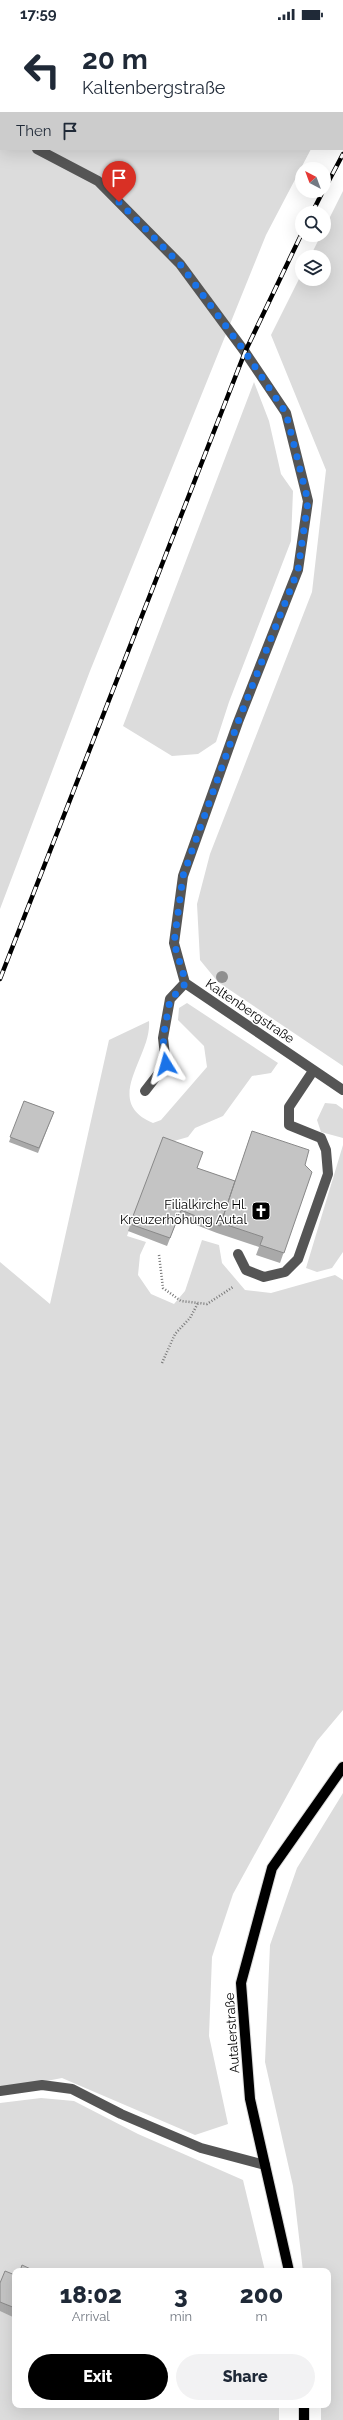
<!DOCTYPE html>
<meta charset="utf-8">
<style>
:root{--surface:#fff;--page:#f2f2f3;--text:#1f2937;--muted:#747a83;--accent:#000}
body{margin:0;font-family:Raleway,sans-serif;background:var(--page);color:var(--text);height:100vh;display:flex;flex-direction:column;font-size:15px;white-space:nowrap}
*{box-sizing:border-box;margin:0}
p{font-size:13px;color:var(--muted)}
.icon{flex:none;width:22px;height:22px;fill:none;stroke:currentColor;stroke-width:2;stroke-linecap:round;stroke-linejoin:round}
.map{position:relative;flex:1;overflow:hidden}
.sheet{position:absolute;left:12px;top:2240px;width:319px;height:140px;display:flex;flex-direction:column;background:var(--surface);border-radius:8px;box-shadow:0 4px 16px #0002}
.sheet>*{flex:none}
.top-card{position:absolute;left:0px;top:0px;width:343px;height:122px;box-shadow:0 4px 16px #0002;background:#fff;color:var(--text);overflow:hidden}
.needle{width:26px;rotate:319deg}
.controls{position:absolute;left:295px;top:134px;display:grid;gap:8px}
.controls a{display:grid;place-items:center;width:36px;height:36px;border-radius:50%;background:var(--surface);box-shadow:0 4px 16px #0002;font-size:20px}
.pin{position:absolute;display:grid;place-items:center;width:34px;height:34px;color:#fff;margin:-41px -17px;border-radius:50% 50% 50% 0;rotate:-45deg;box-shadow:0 0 4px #0007}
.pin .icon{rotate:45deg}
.me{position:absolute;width:44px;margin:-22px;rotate:352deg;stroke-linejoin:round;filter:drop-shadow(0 0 3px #0008)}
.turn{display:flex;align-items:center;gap:14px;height:84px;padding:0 16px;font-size:18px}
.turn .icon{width:52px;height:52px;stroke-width:2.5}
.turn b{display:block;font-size:28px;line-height:34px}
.then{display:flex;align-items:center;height:38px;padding:0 16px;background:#0003;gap:8px;font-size:15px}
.eta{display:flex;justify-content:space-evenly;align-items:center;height:68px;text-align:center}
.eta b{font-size:24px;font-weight:800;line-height:28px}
.primary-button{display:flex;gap:8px;margin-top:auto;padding:8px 16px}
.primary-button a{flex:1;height:46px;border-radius:24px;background:var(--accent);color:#fff;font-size:16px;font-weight:800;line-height:46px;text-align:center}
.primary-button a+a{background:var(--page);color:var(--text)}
.status{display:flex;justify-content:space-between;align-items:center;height:28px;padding:0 20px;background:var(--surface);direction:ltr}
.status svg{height:11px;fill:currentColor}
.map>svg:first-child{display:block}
.green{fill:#dcdcdc}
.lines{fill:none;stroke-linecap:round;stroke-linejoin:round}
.major-casing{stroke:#dbdbdb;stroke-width:12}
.path{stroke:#777;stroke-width:2.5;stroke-dasharray:1 2;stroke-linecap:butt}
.minor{stroke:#555;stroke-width:10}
.major{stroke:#000;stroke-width:10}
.rail-casing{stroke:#000;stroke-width:4.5}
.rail{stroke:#fff;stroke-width:3;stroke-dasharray:9;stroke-linecap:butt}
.tree{fill:#8f8f8f}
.wall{fill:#a9a9a9}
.building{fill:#c4c4c4;stroke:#898989}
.route{stroke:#1a73e8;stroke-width:7;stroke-dasharray:0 12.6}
.labels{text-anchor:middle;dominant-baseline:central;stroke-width:3;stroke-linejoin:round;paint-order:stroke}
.street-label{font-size:13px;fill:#000;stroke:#fff}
.poi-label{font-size:13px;fill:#000;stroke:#fff;text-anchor:end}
</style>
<div class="status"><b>17:59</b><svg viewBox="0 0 49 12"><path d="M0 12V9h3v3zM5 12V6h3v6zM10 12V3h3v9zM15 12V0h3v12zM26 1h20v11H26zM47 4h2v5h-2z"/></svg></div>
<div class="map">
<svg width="343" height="2392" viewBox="0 0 343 2392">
<rect width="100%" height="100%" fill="#fff"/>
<!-- green -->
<path class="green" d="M0,0H343V61L342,63V1H1V121H311L266,207L90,643L0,881Z
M343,163V1038L218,954L200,932L197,876L210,826L312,564L326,442L271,307L302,245V251H324V229H310L321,207H324V201Z
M254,354L269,393L281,446L293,463L291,513L229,674L216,714L198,726L172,728L123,698Z
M187,975L278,1035L271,1045L252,1048L223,1088L195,1100L188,1109L160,1117L127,1208L146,1214L140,1227L138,1247L151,1266L174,1276L185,1263L202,1212L219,1217L222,1235L245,1262L271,1265L335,1247L343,1252V1682L317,1713L233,1866L212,1929L209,2008L228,2096L195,2107L62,2050L0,2062V1234L50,1276L109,1012L149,993C152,1029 101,1073 153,1095L161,1092L207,1039L204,1018L178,992L179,980Z
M325,1075L336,1076L343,1081V1110L321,1104L317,1092Z
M343,1117V1224L332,1240L317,1244L306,1240Z
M343,1765V2392H321V2377H328V2243H303L293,2158L265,2034L270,1917L297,1840Z
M41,2070L74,2073L138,2106L243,2152L265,2243H15V2377H279V2392H0V2075Z"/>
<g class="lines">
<!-- major casing -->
<g class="major-casing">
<path id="major" d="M289,2243L250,2071L241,1955L272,1840L343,1739
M304,2392V2377"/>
</g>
<!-- path -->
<path class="path" d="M159,1227L163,1260L181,1273L207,1276L233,1259
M162,1335L175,1306L190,1290L198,1275"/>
<!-- minor -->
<path class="minor" d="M0,105H1
M37,121L98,153L180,236L245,324L286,385L308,473L298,542L238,694L183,848L174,915L185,955L343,1062
M145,1063L166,1036L163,1010L170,971L185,955
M238,1226L246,1242L264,1249L285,1244L298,1231L328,1146L326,1122L321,1110L289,1097V1079L313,1043
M0,2063L42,2057L72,2061L121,2086L201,2120L265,2137"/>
<!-- major -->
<use href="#major" class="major"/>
<!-- rail casing -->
<g class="rail-casing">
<path id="rail" d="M324,162L343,126
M312,185L323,163
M0,951L245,324L302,205"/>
</g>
<!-- rail -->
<use href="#rail" class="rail"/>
</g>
<!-- trees -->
<circle class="tree" cx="222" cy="949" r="6"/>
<!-- wall -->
<path class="wall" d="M24,1073L54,1084L38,1125L9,1114Z
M252,1103L305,1137L312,1144L280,1235L256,1227L259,1219L217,1205L178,1190L167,1218L128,1203L163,1109L197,1140L235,1153Z
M15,2247V2290L0,2283V2255Z"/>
<!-- building -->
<path class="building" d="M24,1073L54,1084L39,1120L10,1109Z
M252,1103L309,1122L305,1137L312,1144L284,1225L260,1217L263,1209L221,1195Z
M163,1109L203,1124L197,1140L235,1153L220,1198L181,1182L170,1210L130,1196Z
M22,2237L35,2243H20Z
M5,2243L15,2247V2280L0,2274V2255Z"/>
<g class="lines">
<!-- route -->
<path class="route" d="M119,174L180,236L245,324L286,385L308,473L298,542L238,694L183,848L174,915L186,955L170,972L163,1010L166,1036"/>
</g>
<!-- icons -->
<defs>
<g id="church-square" transform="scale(1)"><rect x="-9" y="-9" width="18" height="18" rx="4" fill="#000" stroke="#fff"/><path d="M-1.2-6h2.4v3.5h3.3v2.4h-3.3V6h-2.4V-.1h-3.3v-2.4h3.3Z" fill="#fff"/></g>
</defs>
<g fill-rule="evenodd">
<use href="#church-square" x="261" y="1183"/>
</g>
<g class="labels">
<!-- street labels -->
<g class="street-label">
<text transform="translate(250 983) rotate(34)">Kaltenbergstraße</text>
<text transform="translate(232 2005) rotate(-94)">Autalerstraße</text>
</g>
<!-- poi labels -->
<g class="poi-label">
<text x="247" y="1176">Filialkirche Hl.<tspan x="247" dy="15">Kreuzerhöhung Autal</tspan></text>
</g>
</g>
</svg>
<div class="controls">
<a><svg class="needle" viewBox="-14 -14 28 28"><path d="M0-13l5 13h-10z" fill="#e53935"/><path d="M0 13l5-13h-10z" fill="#747a83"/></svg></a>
<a><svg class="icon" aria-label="search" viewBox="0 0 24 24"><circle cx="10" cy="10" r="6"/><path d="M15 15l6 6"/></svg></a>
<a><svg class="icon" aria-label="layers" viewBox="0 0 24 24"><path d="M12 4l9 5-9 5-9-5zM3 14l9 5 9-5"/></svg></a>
</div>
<div class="pin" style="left:119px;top:174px;background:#d93025"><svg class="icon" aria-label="arrive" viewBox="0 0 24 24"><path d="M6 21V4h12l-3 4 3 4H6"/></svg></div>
<svg class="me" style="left:166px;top:1036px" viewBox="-20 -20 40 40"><path d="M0-17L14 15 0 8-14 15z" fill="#1a73e8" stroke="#fff" stroke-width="4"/></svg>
<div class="top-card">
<div class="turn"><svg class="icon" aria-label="left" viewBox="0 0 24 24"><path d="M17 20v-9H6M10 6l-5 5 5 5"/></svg><div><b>20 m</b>Kaltenbergstraße</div></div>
<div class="then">Then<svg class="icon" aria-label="arrive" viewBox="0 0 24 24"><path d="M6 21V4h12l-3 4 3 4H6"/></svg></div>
</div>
<section class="sheet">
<div class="eta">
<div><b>18:02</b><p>Arrival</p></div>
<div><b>3</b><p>min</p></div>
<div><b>200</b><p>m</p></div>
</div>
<div class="primary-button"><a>Exit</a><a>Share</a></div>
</section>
</div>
